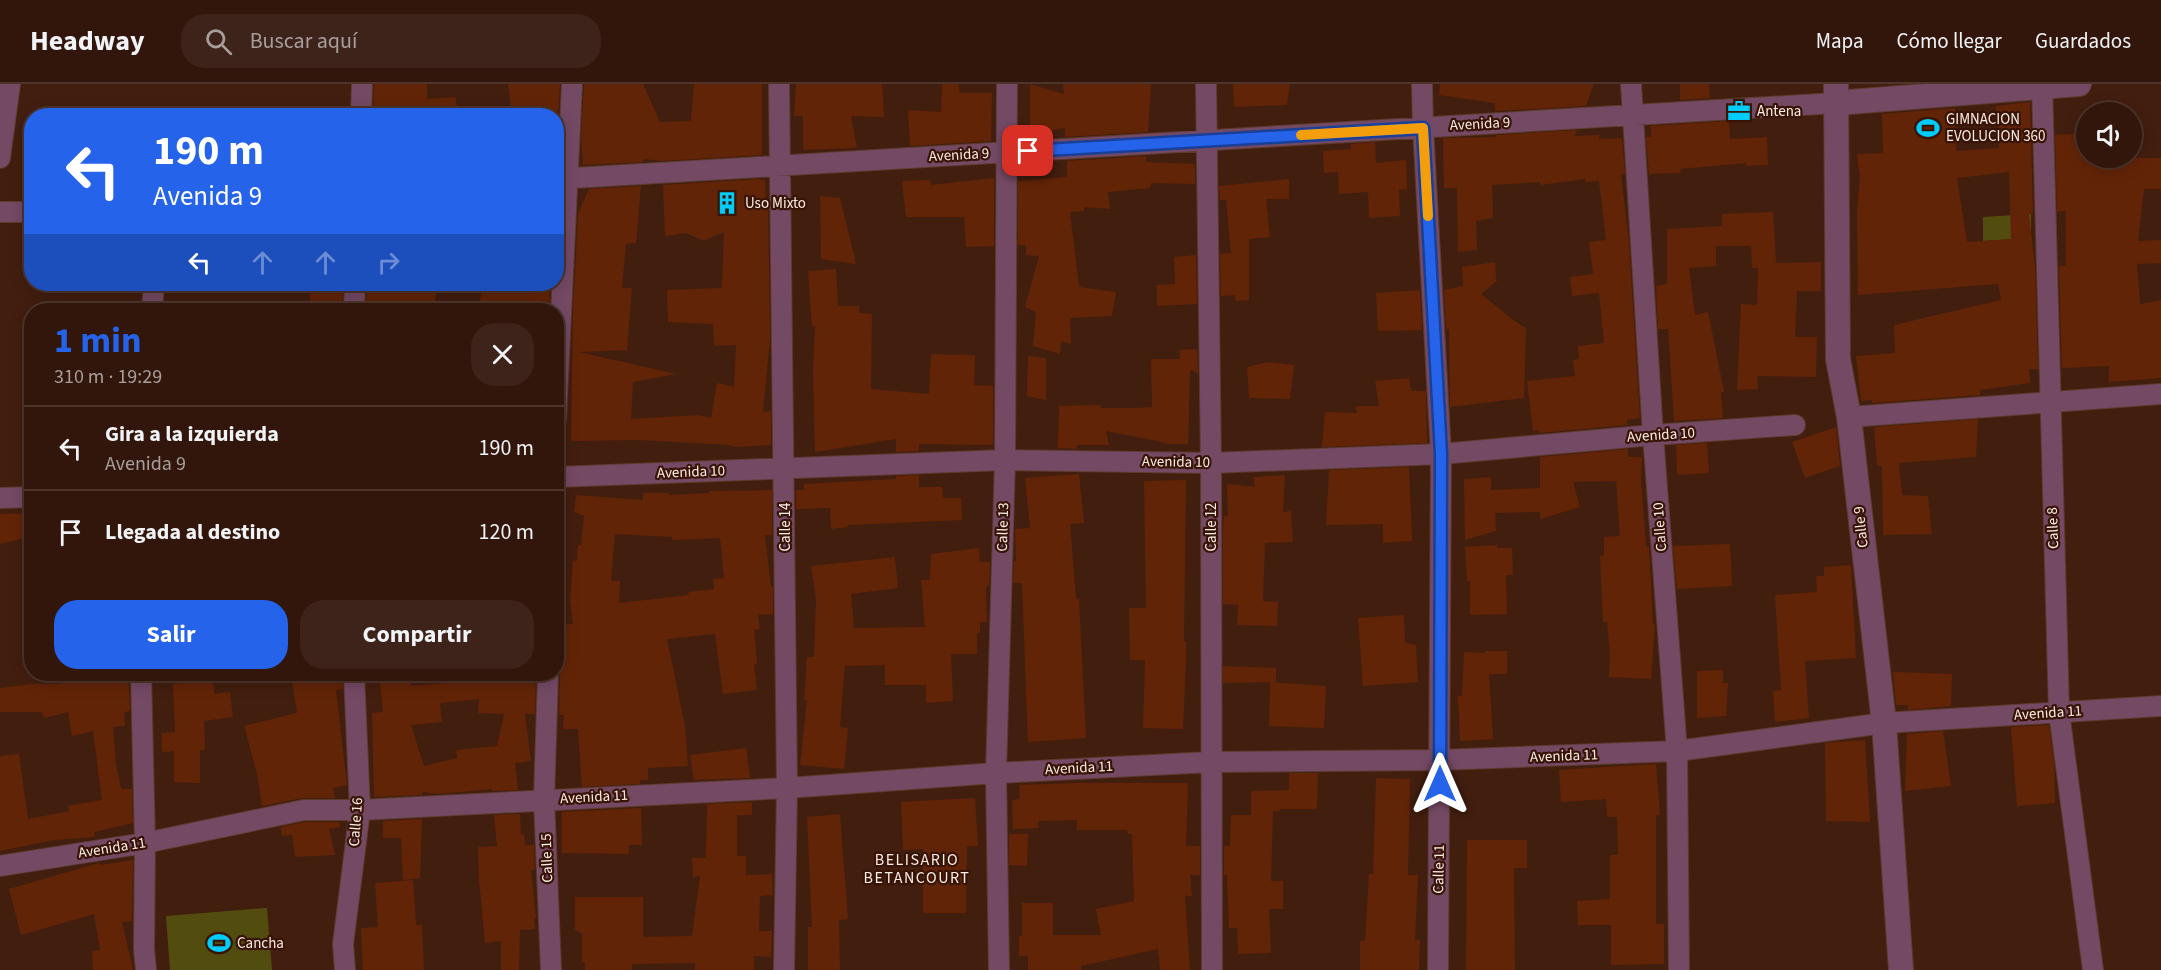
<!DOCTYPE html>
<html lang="es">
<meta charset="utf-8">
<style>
:root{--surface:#32160b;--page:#3d2319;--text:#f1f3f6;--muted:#a89f9d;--line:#4d352c;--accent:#2563eb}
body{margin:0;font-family:"Source Sans 3",sans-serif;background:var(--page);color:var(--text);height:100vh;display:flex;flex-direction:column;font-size:22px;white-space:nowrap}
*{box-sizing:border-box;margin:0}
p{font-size:20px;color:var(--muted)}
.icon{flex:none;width:33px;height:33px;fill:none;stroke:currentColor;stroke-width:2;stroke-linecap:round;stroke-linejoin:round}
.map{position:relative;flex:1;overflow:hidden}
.drawer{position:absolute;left:24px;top:219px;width:540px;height:378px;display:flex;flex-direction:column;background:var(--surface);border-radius:24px;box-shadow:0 3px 15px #0003,0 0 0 2px var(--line)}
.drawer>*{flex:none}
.top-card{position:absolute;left:24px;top:24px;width:540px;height:183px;border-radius:24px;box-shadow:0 3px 15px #0003,0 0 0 2px var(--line);background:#2563eb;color:#fff;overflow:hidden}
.buttons{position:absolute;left:2076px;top:18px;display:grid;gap:12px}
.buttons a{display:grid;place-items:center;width:66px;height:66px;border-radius:50%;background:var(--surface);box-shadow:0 3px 15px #0003,0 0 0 2px var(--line);font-size:30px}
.pin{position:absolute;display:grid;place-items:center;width:51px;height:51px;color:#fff;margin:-26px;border-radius:12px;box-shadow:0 3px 9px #0006}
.me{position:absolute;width:66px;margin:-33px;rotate:0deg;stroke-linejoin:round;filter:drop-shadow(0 0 4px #0008)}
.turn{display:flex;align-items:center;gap:21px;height:126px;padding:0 30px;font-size:27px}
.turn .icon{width:78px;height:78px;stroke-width:2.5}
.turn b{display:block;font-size:42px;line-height:51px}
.lanes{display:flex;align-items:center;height:57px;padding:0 30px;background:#0003;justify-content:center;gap:30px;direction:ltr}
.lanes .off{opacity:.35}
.round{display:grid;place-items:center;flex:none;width:63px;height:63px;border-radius:24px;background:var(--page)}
.overview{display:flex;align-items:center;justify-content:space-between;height:102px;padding:0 30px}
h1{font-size:36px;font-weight:700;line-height:45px;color:var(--accent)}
.button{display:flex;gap:12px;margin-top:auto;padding:12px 30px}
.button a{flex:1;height:69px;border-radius:24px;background:var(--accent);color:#fff;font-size:24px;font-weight:700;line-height:69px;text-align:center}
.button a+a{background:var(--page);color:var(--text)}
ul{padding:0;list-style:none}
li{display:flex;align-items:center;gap:18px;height:84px;padding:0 30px;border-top:2px solid var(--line)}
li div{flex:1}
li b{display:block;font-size:22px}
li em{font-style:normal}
header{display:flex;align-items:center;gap:36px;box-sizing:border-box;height:84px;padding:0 30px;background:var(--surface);border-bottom:2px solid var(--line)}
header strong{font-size:28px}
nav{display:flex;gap:33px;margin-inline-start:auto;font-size:21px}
.search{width:420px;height:54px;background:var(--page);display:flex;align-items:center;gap:15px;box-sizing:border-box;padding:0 21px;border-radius:24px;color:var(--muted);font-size:22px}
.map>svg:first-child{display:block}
.green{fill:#534c0f}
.building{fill:#622407;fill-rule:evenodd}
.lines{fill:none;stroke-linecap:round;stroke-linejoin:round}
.minor-casing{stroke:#5c3b2d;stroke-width:22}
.tertiary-casing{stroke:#5c3b2d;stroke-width:26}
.minor{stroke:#744964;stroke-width:20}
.tertiary{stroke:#744964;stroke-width:24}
.route-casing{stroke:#184099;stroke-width:15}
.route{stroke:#2563eb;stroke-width:10}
.slow{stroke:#f59e0b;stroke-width:10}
.labels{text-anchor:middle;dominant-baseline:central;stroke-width:4.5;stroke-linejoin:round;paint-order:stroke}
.poi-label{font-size:15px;fill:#fcece6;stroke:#371405;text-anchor:start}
.street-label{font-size:15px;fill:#fcece6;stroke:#371405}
.neighbourhood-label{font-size:16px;letter-spacing:1.5px;fill:#fcece6;stroke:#371405}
</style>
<header>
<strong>Headway</strong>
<div class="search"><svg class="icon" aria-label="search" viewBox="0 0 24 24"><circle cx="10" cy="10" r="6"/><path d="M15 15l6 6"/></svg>Buscar aquí</div>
<nav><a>Mapa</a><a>Cómo llegar</a><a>Guardados</a></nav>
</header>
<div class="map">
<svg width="2161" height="886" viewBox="0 0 2161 886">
<rect width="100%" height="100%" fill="#421e0f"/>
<!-- green -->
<path class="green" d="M2031,130V154L1983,157V133Z
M267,824L272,886H170L166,832Z"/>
<!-- building -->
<path class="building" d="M374,0H427V15L455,13L460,32H373Z
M508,0H560L558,32H512Z
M584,0H643L660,38L691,37L694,0H762V71L662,77L644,75L643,78L583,81L581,55Z
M796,0H882L884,33L851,32L857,64L803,66V32H794Z
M942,0H958L960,9H992L991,57L910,62L908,26L941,28Z
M1030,0L1064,10L1063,0H1151L1148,48L1065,53V44L1030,50Z
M1233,0H1290L1287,21L1234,23Z
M1440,0H1594L1586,22L1495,27V19L1439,11Z
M1680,0H1709L1710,14L1680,16Z
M2030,18L2033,129L2029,130L2035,182L2038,285H2029L2030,299L1980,306V311L1872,319V316L1861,317L1856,272L1895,269L1894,241L2001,216L1998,200L1858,211L1857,127L1860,94L1857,70L1883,69L1882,30L1955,24L1956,67L1999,64L1996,22ZM2009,88L2011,155L1967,158L1957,94Z
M1729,37L1730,55L1767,53L1768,81L1746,82V79L1680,85L1681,89L1649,90L1646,53H1651V42Z
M1577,46L1574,52L1599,51V55L1622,54L1625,90H1621L1629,159L1640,334L1627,336V341L1539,349V346L1533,347L1527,297L1575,292L1573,276L1579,275L1578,262L1604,259L1599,209L1572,212L1570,193L1593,190L1589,158L1606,156L1599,97L1585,98V95L1540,101V98L1492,101L1493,134L1476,137L1477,166L1458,168L1457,104H1444L1443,54L1496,53V51Z
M2086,49V74H2161V105H2144L2138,157L2161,156V179L2137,180L2140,220L2161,216V294L2109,298V282L2062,284L2059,182H2066V127L2057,128L2055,51Z
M1375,58L1376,79L1406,76L1407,105L1399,106L1400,132L1369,134L1368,108L1339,110L1338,88L1324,89L1323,67L1351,65V60Z
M1146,72V78L1195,80V100L1151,99L1150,104L1108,108L1110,125L1084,123V127L1070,128L1079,203L1116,208L1112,232L1070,234L1071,260L1061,257L1060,270L1033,262L1036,228L1025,223L1039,172L1026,171V161H1018V97L1067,93V77Z
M994,94V162L966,163L964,133H906L902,97L930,96L931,101Z
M761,95V96H765L766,120H768L770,254L763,328L771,327V361L736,363L730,361L639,356L571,357L573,226L578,129L589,105L641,102L636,159L626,160L622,204H632L627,266L579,268L676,290L633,298L631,335L699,331L711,334L717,299L734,303L736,261L714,262L713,240L668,238L667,206L722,204L724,148L704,157L686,149L665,152L663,101Z
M1289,95V115H1266L1270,153L1249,155V216L1236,217L1235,211L1221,212L1220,170L1231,169L1226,116H1220L1219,102Z
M820,112L840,114L856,180L821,175Z
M1773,128L1776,179L1821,178V207H1797L1795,253H1817L1816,293L1757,292L1758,305L1737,306L1741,220L1757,221L1758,184H1752L1751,162H1716V182L1689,184L1695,231L1708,228L1724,308H1721L1723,334L1674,337L1668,245H1658L1656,202L1667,200V145L1722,142V130Z
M1196,171L1197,220L1157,222V201L1175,200L1174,173Z
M1495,178L1496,196L1499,195L1481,210L1513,236L1526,244L1524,314L1450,323L1449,245H1446L1444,206L1463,202L1462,183Z
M836,185L838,222H859V229L872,230L871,305L929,310L931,270L975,271L974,301L993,302V361L919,360V367L896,368V355L815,368L813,286L815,242L812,243L808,187Z
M309,200H343L342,226H311Z
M367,200H438L433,226H366Z
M513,200H532V204H550L549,226H477L484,202L512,203Z
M1420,206L1422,246L1378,247L1376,209Z
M1197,265L1198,289L1190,286L1188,360H1167V359L1106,347L1109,361H1077V365L1058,364L1059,322L1100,321L1101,324H1135L1152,323L1151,275H1180V266Z
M1028,272L1046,274V316L1027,312Z
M1268,278L1294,281L1290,315L1249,314L1247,283Z
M1409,294L1411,307H1426L1427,359L1322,363L1325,328L1357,329L1356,322H1379L1375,297Z
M1978,335L1976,373L1899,379L1902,411L1928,412L1932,450L1883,451L1882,382H1877L1874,343Z
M1836,343L1840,382L1805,394L1792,358Z
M1707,359L1709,389L1677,391L1676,361Z
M1628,365V373H1642L1641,396L1646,460V463H1649L1653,540L1655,541L1651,595L1609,593L1610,572L1607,538H1603L1600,472L1604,471V453L1620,452L1616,397L1573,398L1580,423L1540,435V428L1495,429L1496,447L1465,456L1464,395L1491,393V406L1540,404V373Z
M1409,383L1412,457L1383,459V440L1326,441L1329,386Z
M1079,390L1084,439L1070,440L1076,515H1079L1086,654L1028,658L1022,499H1013L1014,477H1016L1015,445L1030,444L1025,394Z
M919,391V403H942L943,414H961L962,436L848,441V443L831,445L830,424L796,425V406H804V400L896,395V392Z
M1285,391L1283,428L1291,427L1293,458L1265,459L1263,517L1278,518L1277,542L1237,541L1238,521L1223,520V444L1224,432H1228L1227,400L1255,403L1254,393Z
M1186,396L1184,557H1186V576L1183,645L1143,644L1145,576H1130L1129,524H1146L1144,397Z
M772,406V451H765L771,503H773V530L758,531L760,545L754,546L757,579L754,581L757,606L723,610L715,550L667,555L685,642L688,682L648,684V696H640V700L582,703L578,645H563L564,631H559L560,590L556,564V541L573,540L570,516L573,477L577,476L578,461H581L584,432L574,428L576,411L643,416V409H669V411L710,409V407ZM615,450L672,453V456L720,454L724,494L713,495L714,505L688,508L689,511L619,519L620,497H611Z
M32,429V452L0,460V430Z
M1730,460L1732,502L1677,505L1673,462Z
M1497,461V464H1512L1513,491H1506L1507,530L1470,531V497H1467L1465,463Z
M979,464L980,478H990L989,501H987L986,505L987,538H980V549H977V570H951L953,617L926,619V601H885V581L845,582L840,643L848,644L844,685L800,681L807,616H804L807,573H814L816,515L811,482L895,473L898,504L851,510L854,544L925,543L921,496H930L931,470Z
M1851,481L1856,574L1805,577L1809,634L1775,638L1773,607L1781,606L1775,511L1817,508L1816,492H1824V483Z
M1404,531L1405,559L1416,561L1418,598L1363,602L1358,534Z
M1485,567H1507V590H1489L1493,655L1460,657L1458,612H1462L1464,568L1485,569Z
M1223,582L1276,584V598L1223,599Z
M1723,586V599H1728L1726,632L1697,634V587Z
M1893,588L1952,590L1951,622L1908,626V621H1896Z
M60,590H113L114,594L128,592L130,626L124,629L125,642L113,643L116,680L121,705H132L133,739L94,748L95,753L54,756L0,767V672L19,670L28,735L69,727L68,722L102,716L93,647L72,652L68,628L44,634L42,628H0V604L33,600H61Z
M291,590H342L343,605L336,606L347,701L333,704L335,714H302L262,722L257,690L244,642L297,629Z
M379,590H411V602L479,596L481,595V590H536L535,630H525L531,677L515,679L518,706L492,707V705L438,710L423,708L422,711L374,713L372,629L383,628ZM479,615L478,629L504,630L497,662L456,666L457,674L424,682L411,641L442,638L440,619Z
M213,596L214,610L230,608L233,633L204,637L205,666H200V699L174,698V667L162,668V649L175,648L173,600Z
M1270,598L1326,602L1324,644L1269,642Z
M2049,641L2054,679L2055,719L2017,722L2011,643Z
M1943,647L1951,702L1905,707L1907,650Z
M1865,656L1870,738L1826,737L1825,659Z
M746,664L750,694L694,696L690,671Z
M1656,680L1660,731H1656V840H1664V880L1611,881V841H1578L1577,817L1610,815V771H1618L1617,733H1607L1606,715L1561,718L1559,686Z
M1289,689H1318L1317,725H1280V727H1273L1271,797H1283V825H1269L1271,869L1238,870L1237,844H1229L1227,791H1224V762H1230L1231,731H1251V707L1289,706Z
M1376,694L1410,695L1408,791H1418L1415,856H1420L1419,886H1360V857H1365L1369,790H1373Z
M1077,699H1188L1186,762H1200V791H1190L1192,812H1185L1190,886H1160L1158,865L1081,882V886H1028V872H1019V852H1022V819H1053V851H1101L1096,825L1134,817L1132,750H1128L1127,746H1077V736L1038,737V744L1013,745L1012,717L1020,714L1019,701Z
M975,714L978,762H967L966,829H923V765L903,766L901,718Z
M752,718V731H737V772H746V791L772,790L773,811L760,812L759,847H772L771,873L754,872V886H695V879L632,880V886H585V878H582V850L575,846V813H643V853L692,852L700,792L693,793L692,774H706L707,720Z
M641,724L642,761H629V770L562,769V728Z
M520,730L521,751L524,750L525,761H534L535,786H531L536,834L534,835L535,845L520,846L519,886H501V857L485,859L479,796L478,763L497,762L494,731Z
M840,730L848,835L839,836L840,886H808V843H812L807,733Z
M422,735L420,794L403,796L401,754H383V737Z
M305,738H339L340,743L329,745L335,771L295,773L292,751L282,752L281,743Z
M1009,750H1028L1027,782L1009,781Z
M1467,756H1527V784H1514L1515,886H1466Z
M133,776L132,837L122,838L133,886H93L92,867L100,866L94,830L21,851L9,805L99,779L100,781Z
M413,796L416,841H422L424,886H363L361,844L378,843L375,799Z"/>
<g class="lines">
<!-- minor casing -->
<g class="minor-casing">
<path id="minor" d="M779,0L787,704L784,886
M1206,0L1211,379L1212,886
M1422,0L1423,43L1441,370L1438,886
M1631,0L1653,351L1677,667L1679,886
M2042,0L2059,628L2093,886
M361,32L362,0
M0,74L10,0
M556,95L1836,19
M0,128H32
M152,226L154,200
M354,226L355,200
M1849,333L2161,310
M556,334L572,0
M556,393L1005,376L1211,379L1441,370L1653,351L1795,341
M0,414L32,413
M141,590L145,759L144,865L146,886
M548,590L544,715L551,886
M0,782L145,759L304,726H360L787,704L996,689L1211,678L1440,676L1677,667L1884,639L2161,622
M345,886L343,860L360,726L354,590
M999,886L996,689L1005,376L1007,0"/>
</g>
<!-- tertiary casing -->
<g class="tertiary-casing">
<path id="tertiary" d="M1836,0L1838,275L1849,333L1884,639L1901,886
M1836,19L2079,0"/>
</g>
<!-- minor -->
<use href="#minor" class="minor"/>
<!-- tertiary -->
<use href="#tertiary" class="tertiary"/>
</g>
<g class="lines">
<!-- route casing -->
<g class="route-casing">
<path id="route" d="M1028,67L1423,44L1441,370L1440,700"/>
</g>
<!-- route -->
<use href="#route" class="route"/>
<!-- slow -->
<path class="slow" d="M1301,51L1423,44L1428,132"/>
</g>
<!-- icons -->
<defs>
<g id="office-bare" transform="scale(1.8)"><path d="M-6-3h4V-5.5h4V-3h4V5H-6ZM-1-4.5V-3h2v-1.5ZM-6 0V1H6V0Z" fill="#00cbf9" stroke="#371405" stroke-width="2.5" paint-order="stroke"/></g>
<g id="stadium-bare" transform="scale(1.8)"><path d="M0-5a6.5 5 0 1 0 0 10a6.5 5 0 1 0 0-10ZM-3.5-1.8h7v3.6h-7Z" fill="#00cbf9" stroke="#371405" stroke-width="2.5" paint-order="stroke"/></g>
<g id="building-bare" transform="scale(1.8)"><path d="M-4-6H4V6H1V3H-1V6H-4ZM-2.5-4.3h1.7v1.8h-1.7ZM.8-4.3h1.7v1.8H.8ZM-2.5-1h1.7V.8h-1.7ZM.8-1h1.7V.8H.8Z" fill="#00cbf9" stroke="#371405" stroke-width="2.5" paint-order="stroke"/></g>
</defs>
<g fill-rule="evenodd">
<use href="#office-bare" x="1739" y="27"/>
<use href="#stadium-bare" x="1928" y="44"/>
<use href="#building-bare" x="727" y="119"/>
<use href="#stadium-bare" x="219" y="859"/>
</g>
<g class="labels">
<!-- poi labels -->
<g class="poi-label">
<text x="1757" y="27">Antena</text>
<text x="1946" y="35">GIMNACION<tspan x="1946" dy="17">EVOLUCION 360</tspan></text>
<text x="745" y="119">Uso Mixto</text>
<text x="237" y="859">Cancha</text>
</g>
<!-- street labels -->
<g class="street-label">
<text transform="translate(1480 40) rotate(-3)">Avenida 9</text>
<text transform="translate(959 71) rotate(-3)">Avenida 9</text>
<text transform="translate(1661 351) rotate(-4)">Avenida 10</text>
<text transform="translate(1176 378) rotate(1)">Avenida 10</text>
<text transform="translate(691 388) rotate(-2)">Avenida 10</text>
<text transform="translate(785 443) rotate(-90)">Calle 14</text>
<text transform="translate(1003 443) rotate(-88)">Calle 13</text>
<text transform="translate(1211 443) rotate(-90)">Calle 12</text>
<text transform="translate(1660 443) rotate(-94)">Calle 10</text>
<text transform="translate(1861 443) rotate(-96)">Calle 9</text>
<text transform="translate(2053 444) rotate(-92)">Calle 8</text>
<text transform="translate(2048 629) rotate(-4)">Avenida 11</text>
<text transform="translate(1564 672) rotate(-2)">Avenida 11</text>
<text transform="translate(1079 684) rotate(-3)">Avenida 11</text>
<text transform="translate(594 713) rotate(-3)">Avenida 11</text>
<text transform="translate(356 738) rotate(-86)">Calle 16</text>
<text transform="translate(112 764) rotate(-9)">Avenida 11</text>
<text transform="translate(547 774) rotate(-92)">Calle 15</text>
<text transform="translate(1439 785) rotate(-89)">Calle 11</text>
</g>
<!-- neighbourhood labels -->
<g class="neighbourhood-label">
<text x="917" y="776">BELISARIO<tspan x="917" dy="18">BETANCOURT</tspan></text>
</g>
</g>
</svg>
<div class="buttons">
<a><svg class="icon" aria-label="sound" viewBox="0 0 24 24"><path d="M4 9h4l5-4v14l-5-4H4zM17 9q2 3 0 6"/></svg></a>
</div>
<div class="pin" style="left:1028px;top:67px;background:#d93025"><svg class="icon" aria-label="arrive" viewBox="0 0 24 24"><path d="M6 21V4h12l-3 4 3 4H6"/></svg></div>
<svg class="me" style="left:1440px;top:700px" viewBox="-20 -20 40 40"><path d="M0-17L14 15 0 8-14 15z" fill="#2563eb" stroke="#fff" stroke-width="4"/></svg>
<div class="top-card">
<div class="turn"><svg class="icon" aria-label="left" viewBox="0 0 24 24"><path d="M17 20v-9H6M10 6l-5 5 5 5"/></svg><div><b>190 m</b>Avenida 9</div></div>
<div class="lanes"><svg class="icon" aria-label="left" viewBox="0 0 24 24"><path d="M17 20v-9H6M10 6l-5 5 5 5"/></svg><svg class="icon off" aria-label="ahead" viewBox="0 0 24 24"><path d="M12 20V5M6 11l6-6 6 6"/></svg><svg class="icon off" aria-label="ahead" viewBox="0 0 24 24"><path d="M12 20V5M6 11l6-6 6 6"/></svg><svg class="icon off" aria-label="right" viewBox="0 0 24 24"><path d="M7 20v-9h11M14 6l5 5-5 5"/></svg></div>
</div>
<section class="drawer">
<div class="overview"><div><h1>1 min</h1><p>310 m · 19:29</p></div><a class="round"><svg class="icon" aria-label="close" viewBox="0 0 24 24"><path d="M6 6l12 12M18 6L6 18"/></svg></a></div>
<ul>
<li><svg class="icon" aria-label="left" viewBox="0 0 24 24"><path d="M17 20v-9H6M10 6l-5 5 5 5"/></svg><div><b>Gira a la izquierda</b><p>Avenida 9</p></div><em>190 m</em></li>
<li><svg class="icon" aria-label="arrive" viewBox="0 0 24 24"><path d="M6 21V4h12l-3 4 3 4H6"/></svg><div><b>Llegada al destino</b></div><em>120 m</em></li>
</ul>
<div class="button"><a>Salir</a><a>Compartir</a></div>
</section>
</div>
